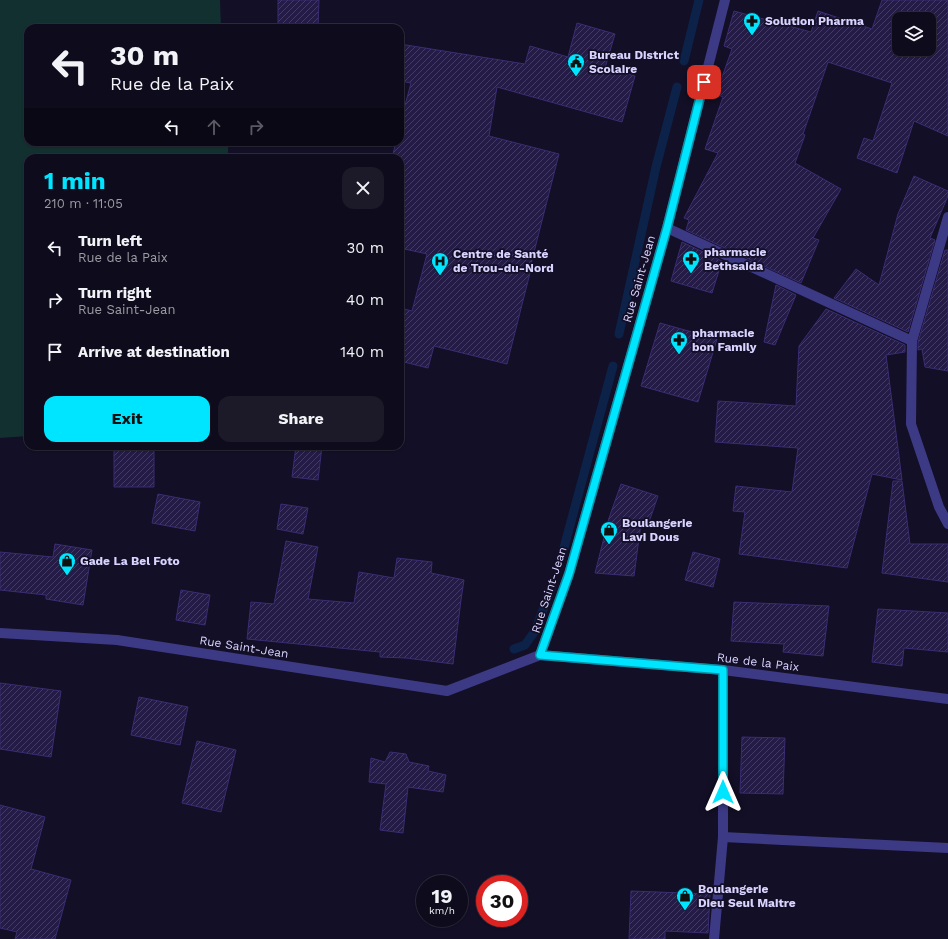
<!DOCTYPE html>
<meta charset="utf-8">
<style>
:root{--surface:#0e0b1c;--page:#1c1929;--text:#f1f3f6;--muted:#9b9ba3;--line:#2e2b3b;--accent:#00e5ff}
body{margin:0;font-family:"Work Sans",sans-serif;background:var(--page);color:var(--text);height:100vh;display:flex;flex-direction:column;font-size:15px;white-space:nowrap}
*{box-sizing:border-box;margin:0}
p{font-size:13px;color:var(--muted)}
.icon{flex:none;width:22px;height:22px;fill:none;stroke:currentColor;stroke-width:2;stroke-linecap:round;stroke-linejoin:round}
.map{position:relative;flex:1;overflow:hidden}
.details{position:absolute;left:24px;top:154px;width:380px;height:296px;display:flex;flex-direction:column;background:var(--surface);border-radius:12px;box-shadow:0 1px 3px #0004,0 0 0 1px var(--line)}
.details>*{flex:none}
.guide{position:absolute;left:24px;top:24px;width:380px;height:122px;border-radius:12px;box-shadow:0 1px 3px #0004,0 0 0 1px var(--line);background:#0e0b1c;color:var(--text);overflow:hidden}
.buttons{position:absolute;left:892px;top:12px;display:grid;gap:8px}
.buttons a{display:grid;place-items:center;width:44px;height:44px;border-radius:8px;background:var(--surface);box-shadow:0 1px 3px #0004,0 0 0 1px var(--line);font-size:20px}
.speed{position:absolute;left:416px;top:875px;display:flex;gap:8px;font-size:20px;font-weight:700;text-align:center}
.speed>*{display:grid;place-content:center;width:52px;height:52px;border-radius:50%;background:var(--surface);box-shadow:0 1px 3px #0004,0 0 0 1px var(--line);line-height:1}
.speed small{font-size:10px;font-weight:400}
.speed .limit{border:6px solid #d22;background:#fff;color:#111}
.pin{position:absolute;display:grid;place-items:center;width:34px;height:34px;color:#fff;margin:-17px;border-radius:8px;box-shadow:0 2px 6px #0006}
.me{position:absolute;width:44px;margin:-22px;rotate:0deg;stroke-linejoin:round;filter:drop-shadow(0 0 3px #0008)}
.turn{display:flex;align-items:center;gap:14px;height:84px;padding:0 20px;font-size:18px}
.turn .icon{width:52px;height:52px;stroke-width:2.5}
.turn b{display:block;font-size:28px;line-height:34px}
.lanes{display:flex;align-items:center;height:38px;padding:0 20px;background:#0003;justify-content:center;gap:20px;direction:ltr}
.lanes .off{opacity:.35}
.round{display:grid;place-items:center;flex:none;width:42px;height:42px;border-radius:12px;background:var(--page)}
.head{display:flex;align-items:center;justify-content:space-between;height:68px;padding:0 20px}
h1{font-size:24px;font-weight:700;line-height:30px;color:var(--accent)}
.action{display:flex;gap:8px;margin-top:auto;padding:8px 20px}
.action a{flex:1;height:46px;border-radius:12px;background:var(--accent);color:#111;font-size:16px;font-weight:700;line-height:46px;text-align:center}
.action a+a{background:var(--page);color:var(--text)}
ul{padding:0;list-style:none}
li{display:flex;align-items:center;gap:12px;height:52px;padding:0 20px}
li div{flex:1}
li b{display:block;font-size:15px}
li em{font-style:normal}
.map>svg:first-child{display:block}
.pitch{fill:#12302f}
.lines{fill:none;stroke-linecap:round;stroke-linejoin:round}
.stream{stroke:#0c2248;stroke-width:9}
.building{fill:url(#building-hatch);stroke:#3b2d73;fill-rule:evenodd}
.minor{stroke:#3d3a85;stroke-width:10}
.tertiary{stroke:#3d3a85;stroke-width:10}
.route-casing{stroke:#0095a6;stroke-width:10}
.route{stroke:#00e5ff;stroke-width:7}
.labels{text-anchor:middle;dominant-baseline:central;stroke-width:3.5;stroke-linejoin:round;paint-order:stroke}
.poi-label{font-size:12px;font-weight:bold;fill:#d9d4ff;stroke:#130f26;text-anchor:start}
.street-label{font-size:12px;fill:#d9d4ff;stroke:#130f26}
</style>
<div class="map">
<svg width="948" height="939" viewBox="0 0 948 939">
<defs>
<pattern id="building-hatch" width="6" height="6" patternUnits="userSpaceOnUse"><rect width="6" height="6" fill="#241b47"/><path d="M-1 1l2-2M0 6l6-6M5 7l2-2" fill="none" stroke="#433b63"/></pattern>
</defs>
<rect width="100%" height="100%" fill="#130f26"/>
<!-- pitch -->
<path class="pitch" d="M0,0H220L221,28H28V142H228V158H28V436L0,438Z"/>
<g class="lines">
<!-- stream -->
<path class="stream" d="M684,61L699,0
M619,334L656,167L677,87
M562,555L613,366
M514,649L525,645L535,631L552,586"/>
</g>
<!-- building -->
<path class="building" d="M278,0H319L318,28H278Z
M882,0H948V136L914,121L897,173L857,158L864,138L873,141L892,83L828,62L803,134L805,135L795,163L841,189L813,238L819,240L801,283L686,230L689,220L684,218L718,153L705,149L723,97L716,94L732,49L724,46L734,11L811,32L818,11L872,29ZM899,19H929V49H899Z
M577,23L615,34L605,68L635,76L622,122L497,87L489,136L559,154L531,264L532,265L507,364L434,346L428,368L400,361V308L412,311L427,254L400,248V158H392L396,142H400V124L411,83L400,81V44L525,64L530,46L568,57Z
M914,176L948,191V196L930,238L935,240L908,332L834,298L856,269L879,285L898,214Z
M682,242L722,261L712,293L671,281Z
M945,250H948V371L925,367L922,349L918,350V342Z
M776,285L796,295L775,345L764,342Z
M826,309L905,345V352L886,355L902,480L872,474L847,568L739,554L745,512L733,511L736,486L792,492L798,448L715,442L718,401L796,406L799,346Z
M660,323L717,339L698,402L641,386Z
M114,446H154V487H114Z
M296,446H322L318,480L292,477Z
M893,481H902L910,544H948V582L882,573Z
M621,484L658,496L648,525L641,523L634,576L595,573L609,518Z
M158,494L200,502L195,531L152,523Z
M281,504L308,508L303,534L277,529Z
M286,541L318,547L308,599L354,603L359,572L394,578L397,558L432,562L431,573L464,580L461,600L453,664L406,658L380,657V652L247,639L251,602L274,604Z
M55,544L92,550L83,605L46,599V595L0,590V552L53,557Z
M693,552L720,559L713,587L685,580Z
M181,590L210,595L205,625L176,620Z
M734,602L829,606L823,656L783,652L784,644L731,641Z
M878,609L948,613V652L904,648L902,666L872,662Z
M0,683L61,691L51,757L0,749Z
M139,697L188,707L180,745L131,735Z
M742,737L785,738L783,794L740,793Z
M197,741L236,750L221,812L182,803Z
M390,752L406,754L409,762L429,766L428,771L446,775L443,792L408,787L403,833L380,830L386,784L369,782L371,758L385,762Z
M0,805L45,817L31,869L71,880L55,939H15L17,932L0,928Z
M631,891L710,894L708,933L665,931V939H629Z"/>
<g class="lines">
<!-- minor -->
<path class="minor" d="M948,217L912,341L911,424L939,507L948,524
M667,228L912,341
M540,655L723,670L948,699
M723,837L948,848
M714,939L723,837V670"/>
<!-- tertiary -->
<path class="tertiary" d="M0,633L117,640L447,691L540,655L569,574L667,228L725,0"/>
</g>
<g class="lines">
<!-- route casing -->
<g class="route-casing">
<path id="route" d="M704,82L667,228L569,574L540,655L723,670V792"/>
</g>
<!-- route -->
<use href="#route" class="route"/>
</g>
<!-- icons -->
<defs>
<g id="pharmacy-pin" transform="scale(0.9)"><path d="M0 17L-7.5 6A9.5 9.5 0 1 1 7.5 6Z" fill="#00e5ff" stroke="#130f26"/><path d="M-2-6h4v4h4v4h-4v4h-4v-4h-4v-4h4Z" fill="#111"/></g>
<g id="civic-pin" transform="scale(0.9)"><path d="M0 17L-7.5 6A9.5 9.5 0 1 1 7.5 6Z" fill="#00e5ff" stroke="#130f26"/><path d="M-.6-6.5H3V-4.5H.6V-3L4-1V1h2V6H-6V1h2V-1L-.6-3ZM-1.2 2.5V6h2.4V2.5Z" fill="#111"/></g>
<g id="hospital-pin" transform="scale(0.9)"><path d="M0 17L-7.5 6A9.5 9.5 0 1 1 7.5 6Z" fill="#00e5ff" stroke="#130f26"/><path d="M-5-5h3v3.5h4V-5h3V5h-3V1.5h-4V5h-3Z" fill="#111"/></g>
<g id="shop-pin" transform="scale(0.9)"><path d="M0 17L-7.5 6A9.5 9.5 0 1 1 7.5 6Z" fill="#00e5ff" stroke="#130f26"/><path d="M-5-2.5h2.3a2.7 3.5 0 0 1 5.4 0H5L5.5 6h-11ZM-1.5-2.5h3a1.5 2.3 0 0 0-3 0Z" fill="#111"/></g>
</defs>
<g fill-rule="evenodd">
<use href="#pharmacy-pin" x="752" y="21"/>
<use href="#civic-pin" x="576" y="62"/>
<use href="#pharmacy-pin" x="691" y="259"/>
<use href="#hospital-pin" x="440" y="261"/>
<use href="#pharmacy-pin" x="679" y="340"/>
<use href="#shop-pin" x="609" y="530"/>
<use href="#shop-pin" x="67" y="561"/>
<use href="#shop-pin" x="685" y="896"/>
</g>
<g class="labels">
<!-- poi labels -->
<g class="poi-label">
<text x="765" y="21">Solution Pharma</text>
<text x="589" y="55">Bureau District<tspan x="589" dy="14">Scolaire</tspan></text>
<text x="704" y="252">pharmacie<tspan x="704" dy="14">Bethsaida</tspan></text>
<text x="453" y="254">Centre de Santé<tspan x="453" dy="14">de Trou-du-Nord</tspan></text>
<text x="692" y="333">pharmacie<tspan x="692" dy="14">bon Family</tspan></text>
<text x="622" y="523">Boulangerie<tspan x="622" dy="14">Lavi Dous</tspan></text>
<text x="80" y="561">Gade La Bel Foto</text>
<text x="698" y="889">Boulangerie<tspan x="698" dy="14">Dieu Seul Maitre</tspan></text>
</g>
<!-- street labels -->
<g class="street-label">
<text transform="translate(639 279) rotate(-74)">Rue Saint-Jean</text>
<text transform="translate(549 590) rotate(-72)">Rue Saint-Jean</text>
<text transform="translate(244 647) rotate(9)">Rue Saint-Jean</text>
<text transform="translate(758 662) rotate(7)">Rue de la Paix</text>
</g>
</g>
</svg>
<div class="buttons">
<a><svg class="icon" aria-label="layers" viewBox="0 0 24 24"><path d="M12 4l9 5-9 5-9-5zM3 14l9 5 9-5"/></svg></a>
</div>
<div class="speed"><div>19<small>km/h</small></div><div class="limit">30</div></div>
<div class="pin" style="left:704px;top:82px;background:#d93025"><svg class="icon" aria-label="arrive" viewBox="0 0 24 24"><path d="M6 21V4h12l-3 4 3 4H6"/></svg></div>
<svg class="me" style="left:723px;top:792px" viewBox="-20 -20 40 40"><path d="M0-17L14 15 0 8-14 15z" fill="#00e5ff" stroke="#fff" stroke-width="4"/></svg>
<div class="guide">
<div class="turn"><svg class="icon" aria-label="left" viewBox="0 0 24 24"><path d="M17 20v-9H6M10 6l-5 5 5 5"/></svg><div><b>30 m</b>Rue de la Paix</div></div>
<div class="lanes"><svg class="icon" aria-label="left" viewBox="0 0 24 24"><path d="M17 20v-9H6M10 6l-5 5 5 5"/></svg><svg class="icon off" aria-label="ahead" viewBox="0 0 24 24"><path d="M12 20V5M6 11l6-6 6 6"/></svg><svg class="icon off" aria-label="right" viewBox="0 0 24 24"><path d="M7 20v-9h11M14 6l5 5-5 5"/></svg></div>
</div>
<section class="details">
<div class="head"><div><h1>1 min</h1><p>210 m · 11:05</p></div><a class="round"><svg class="icon" aria-label="close" viewBox="0 0 24 24"><path d="M6 6l12 12M18 6L6 18"/></svg></a></div>
<ul>
<li><svg class="icon" aria-label="left" viewBox="0 0 24 24"><path d="M17 20v-9H6M10 6l-5 5 5 5"/></svg><div><b>Turn left</b><p>Rue de la Paix</p></div><em>30 m</em></li>
<li><svg class="icon" aria-label="right" viewBox="0 0 24 24"><path d="M7 20v-9h11M14 6l5 5-5 5"/></svg><div><b>Turn right</b><p>Rue Saint-Jean</p></div><em>40 m</em></li>
<li><svg class="icon" aria-label="arrive" viewBox="0 0 24 24"><path d="M6 21V4h12l-3 4 3 4H6"/></svg><div><b>Arrive at destination</b></div><em>140 m</em></li>
</ul>
<div class="action"><a>Exit</a><a>Share</a></div>
</section>
</div>
